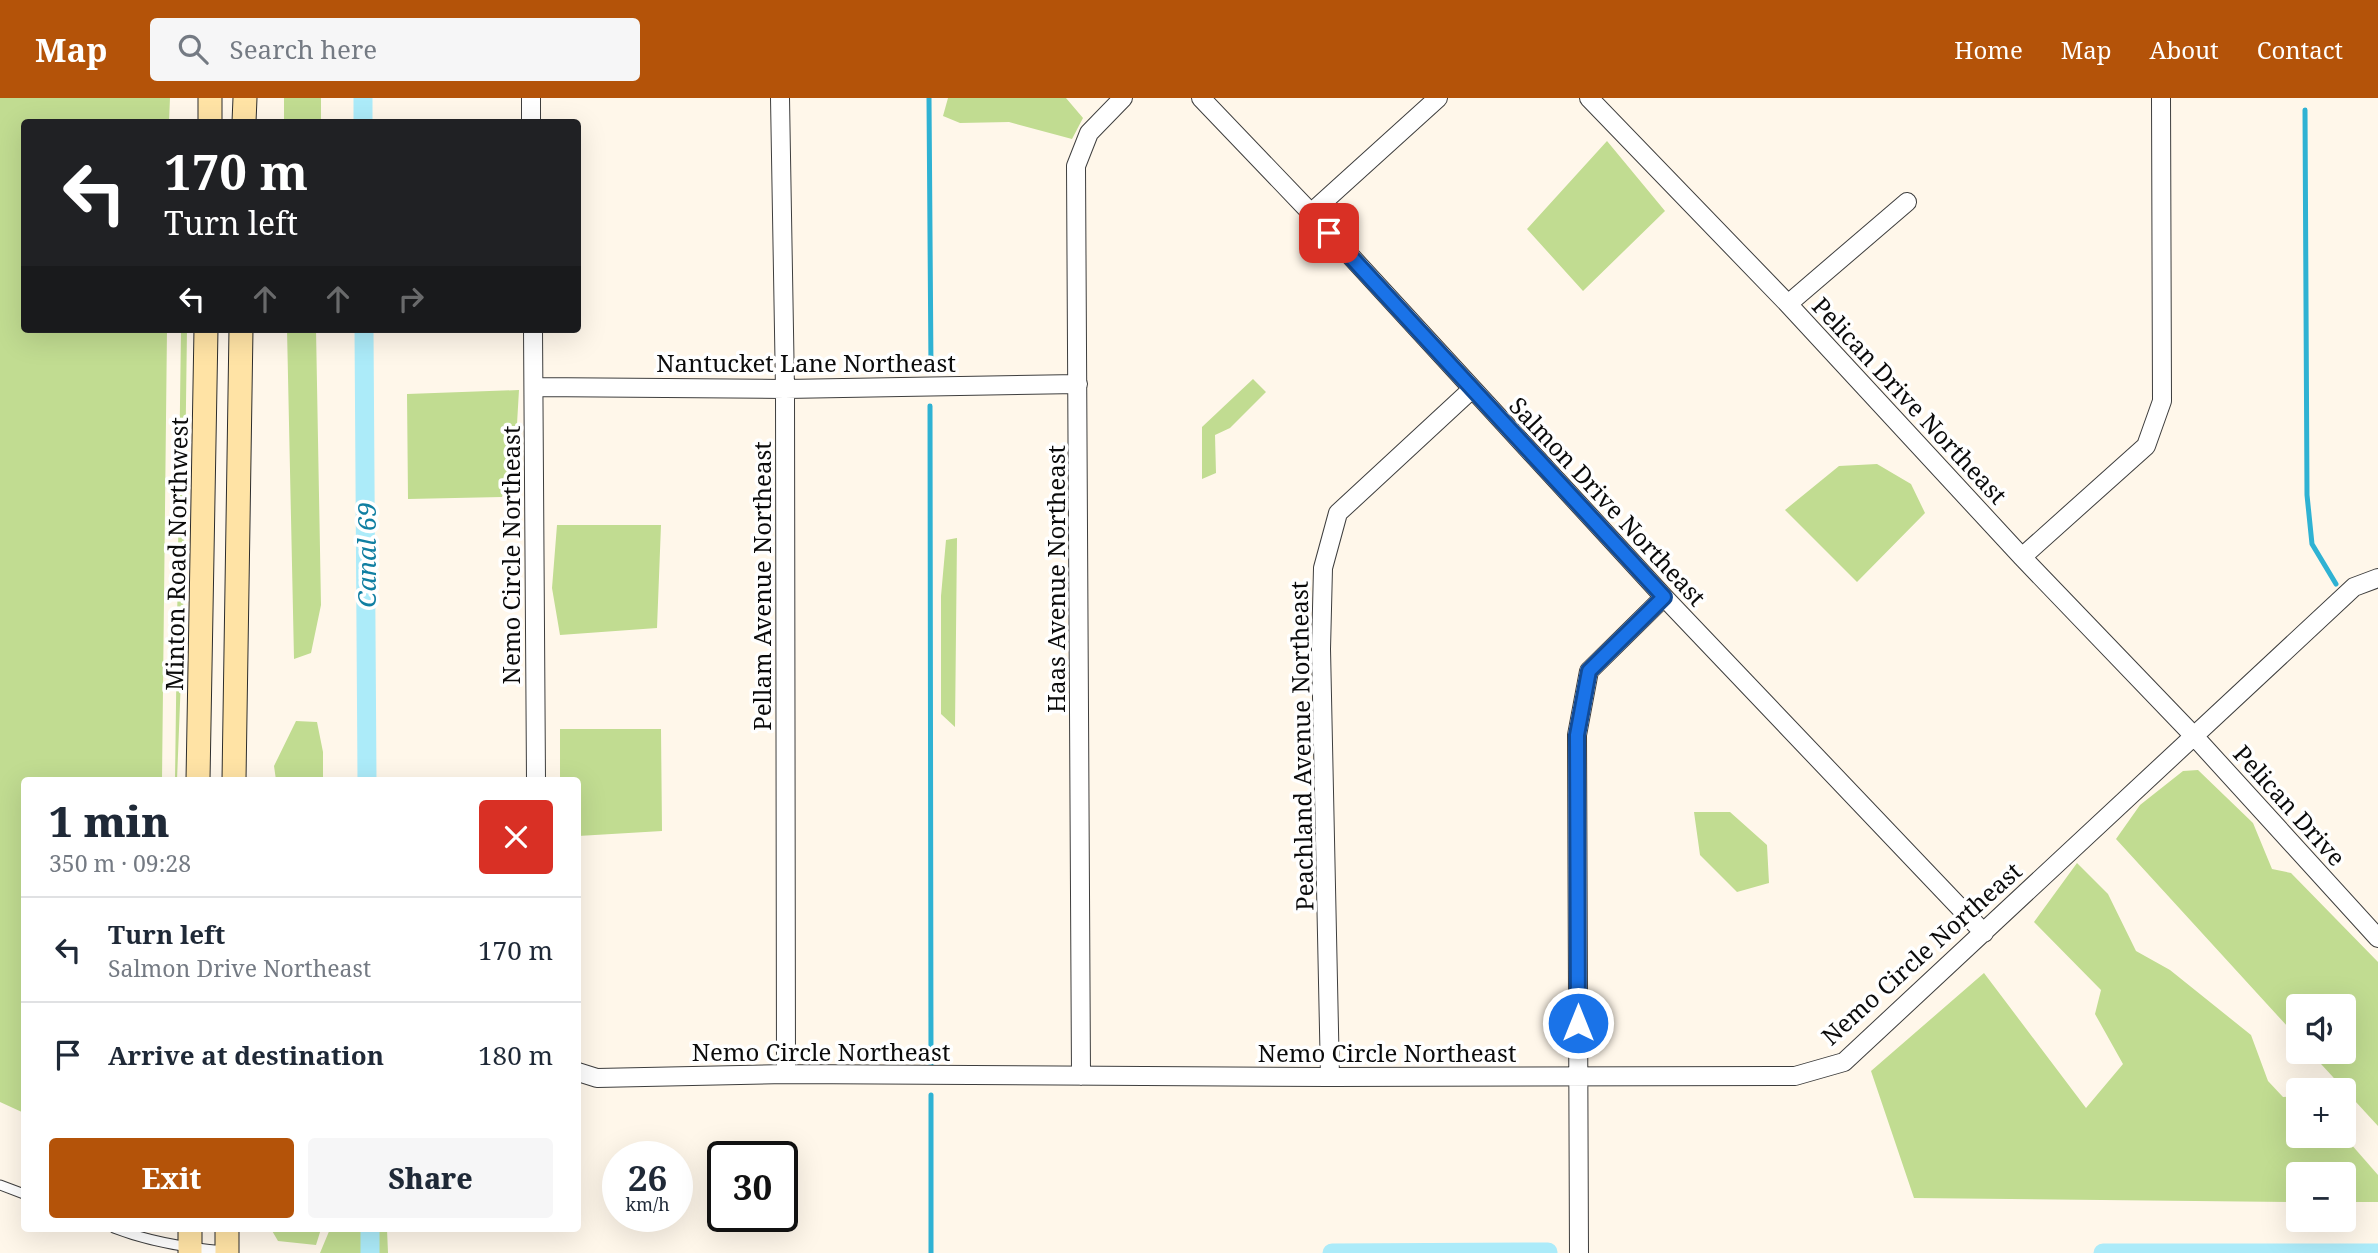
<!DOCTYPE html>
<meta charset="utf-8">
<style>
:root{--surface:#fff;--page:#f6f6f7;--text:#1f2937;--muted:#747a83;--line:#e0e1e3;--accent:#b45309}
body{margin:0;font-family:"Noto Serif",serif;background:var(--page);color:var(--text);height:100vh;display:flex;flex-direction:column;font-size:26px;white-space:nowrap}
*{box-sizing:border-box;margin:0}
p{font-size:23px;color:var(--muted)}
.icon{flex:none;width:38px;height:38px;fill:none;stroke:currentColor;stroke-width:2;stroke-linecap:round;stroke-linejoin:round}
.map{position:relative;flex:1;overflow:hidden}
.side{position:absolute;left:21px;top:679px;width:560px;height:455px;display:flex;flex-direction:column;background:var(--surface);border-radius:7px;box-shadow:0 7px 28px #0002}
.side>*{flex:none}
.banner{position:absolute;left:21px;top:21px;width:560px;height:214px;border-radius:7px;box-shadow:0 7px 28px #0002;background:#202124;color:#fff;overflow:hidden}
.tools{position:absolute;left:2286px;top:896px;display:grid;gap:14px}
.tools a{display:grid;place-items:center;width:70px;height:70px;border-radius:7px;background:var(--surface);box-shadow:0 7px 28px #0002;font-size:35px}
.speed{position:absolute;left:602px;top:1043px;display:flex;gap:14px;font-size:35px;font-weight:700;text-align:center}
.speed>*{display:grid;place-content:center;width:91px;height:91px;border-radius:50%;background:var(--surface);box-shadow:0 7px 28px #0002;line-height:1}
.speed small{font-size:18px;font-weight:400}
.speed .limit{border:4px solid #111;border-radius:10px;background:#fff;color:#111}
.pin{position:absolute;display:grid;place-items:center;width:60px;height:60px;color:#fff;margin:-30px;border-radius:14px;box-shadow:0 4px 10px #0006}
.me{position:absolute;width:77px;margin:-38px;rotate:0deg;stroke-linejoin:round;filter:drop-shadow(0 0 5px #0008)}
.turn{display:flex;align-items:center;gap:24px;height:147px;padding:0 28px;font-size:32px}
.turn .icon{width:91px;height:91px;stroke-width:2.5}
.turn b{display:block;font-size:49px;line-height:60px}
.lanes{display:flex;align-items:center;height:66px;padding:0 28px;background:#0003;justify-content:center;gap:35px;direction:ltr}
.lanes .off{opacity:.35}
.round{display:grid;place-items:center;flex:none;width:74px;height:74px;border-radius:7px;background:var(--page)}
.headline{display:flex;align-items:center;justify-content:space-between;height:119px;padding:0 28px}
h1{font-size:42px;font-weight:800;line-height:52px}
.cta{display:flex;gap:14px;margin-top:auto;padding:14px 28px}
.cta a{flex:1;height:80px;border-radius:7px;background:var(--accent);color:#fff;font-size:28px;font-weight:800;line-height:80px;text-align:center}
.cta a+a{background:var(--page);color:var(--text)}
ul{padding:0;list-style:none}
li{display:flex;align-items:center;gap:21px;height:105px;padding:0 28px;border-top:2px solid var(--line)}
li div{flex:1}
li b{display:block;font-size:26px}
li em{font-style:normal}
header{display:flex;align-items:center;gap:42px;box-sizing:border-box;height:98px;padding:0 35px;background:var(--accent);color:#fff}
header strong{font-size:33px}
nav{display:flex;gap:38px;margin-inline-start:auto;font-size:24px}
.search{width:490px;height:63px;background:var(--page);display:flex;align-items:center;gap:18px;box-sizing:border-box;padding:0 24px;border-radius:7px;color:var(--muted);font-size:26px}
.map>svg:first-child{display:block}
.forest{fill:#c1dc91}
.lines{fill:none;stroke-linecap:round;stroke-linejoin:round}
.stream{stroke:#2fb2d3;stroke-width:5}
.canal{stroke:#acebf9;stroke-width:19}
.lane-casing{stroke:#3e3e3e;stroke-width:11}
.street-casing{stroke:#3e3e3e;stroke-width:20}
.secondary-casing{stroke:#2d2d2d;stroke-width:25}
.lane{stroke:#fff;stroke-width:9}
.street{stroke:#fff;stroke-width:18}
.secondary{stroke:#ffe3a5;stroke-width:23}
.route-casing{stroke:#114b97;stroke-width:18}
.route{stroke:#1a73e8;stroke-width:12}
.labels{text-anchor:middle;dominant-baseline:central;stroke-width:7;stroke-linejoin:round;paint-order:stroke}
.street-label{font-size:24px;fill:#0b0b0b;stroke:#fff}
.water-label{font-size:26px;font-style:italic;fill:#107fa2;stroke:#fff}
</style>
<header>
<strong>Map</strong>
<div class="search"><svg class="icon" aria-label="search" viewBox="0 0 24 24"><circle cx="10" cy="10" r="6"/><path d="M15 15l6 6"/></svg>Search here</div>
<nav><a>Home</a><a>Map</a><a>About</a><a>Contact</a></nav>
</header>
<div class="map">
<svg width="2378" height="1155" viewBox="0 0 2378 1155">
<rect width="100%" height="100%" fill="#fff7ea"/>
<!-- forest -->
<path class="forest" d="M0,0H170L169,24H24V231H167L162,682H24V1015L0,1004Z
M284,0H321V24H284Z
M948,0H1066L1083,20L1072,41L1009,24L960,25L943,18Z
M1607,43L1665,113L1583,193L1527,131Z
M181,231H187L183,529L177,682H175Z
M287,231H316L321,507L311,555L294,561Z
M1253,281L1266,294L1230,330L1215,337L1216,375L1202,381V329Z
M519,292L516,343L502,399L408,401L407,296Z
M1877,366L1911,386L1925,415L1857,484L1785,412L1839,368Z
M557,427H661L657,530L560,537L552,490Z
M957,440L955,629L941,616V498L946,442Z
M296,623L317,624L323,654V682H276L274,668Z
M560,631H661L662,733L578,738V682H560Z
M2198,672L2253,725L2272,771L2291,775L2378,864V1028L2310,954H2343V908H2298V940L2116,741L2140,707L2183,673Z
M1694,714H1730L1767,747L1769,785L1737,794L1700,757Z
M2077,765L2108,796L2136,853L2170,872L2251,937L2268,983L2283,999L2298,998V1038L2343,1037L2378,1077V1104H2343V1076H2298V1104L1914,1100L1871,973L1984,875L2086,1010L2123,966L2095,916L2101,892L2034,824Z
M271,1131H321L316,1147L278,1143Z
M330,1131H387L388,1155H320Z"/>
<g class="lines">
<!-- stream -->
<path class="stream" d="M929,0L931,271
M2305,12L2307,397L2312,446L2336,486
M930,308L931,967
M931,997V1155"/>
<!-- canal -->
<path class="canal" d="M363,0V24
M364,231L367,682
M370,1130V1155
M1332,1155L1548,1154
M2103,1155H2378"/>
<!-- lane casing -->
<g class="lane-casing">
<path id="lane" d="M0,1087L24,1096
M114,1130C150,1144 187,1150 225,1153"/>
</g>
<!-- street casing -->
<g class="street-casing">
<path id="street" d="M531,0V24
M780,0L785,291L786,976
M1201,0L1311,115L1664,499L1984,835
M1589,0L1788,206L2022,459L2194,638L2378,840
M1311,115L1438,0
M1788,206L1907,104
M533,231L536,682
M534,289L785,291L1078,286
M2022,459L2146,348L2162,303L2161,0
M578,974L597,980L786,976L1330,979L1795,978L1844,964L2354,489L2378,480
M1081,978L1076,68L1089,35L1123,0
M1330,979L1321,551L1323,470L1338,415L1471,292
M1579,1155L1577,637L1589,573L1664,499"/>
</g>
<!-- secondary casing -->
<g class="secondary-casing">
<path id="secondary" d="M210,24V0
M244,24L245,0
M198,682L206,231
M234,682L241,231
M190,1155V1130
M227,1155V1130"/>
</g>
<!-- lane -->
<use href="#lane" class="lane"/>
<!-- street -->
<use href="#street" class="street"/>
<!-- secondary -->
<use href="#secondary" class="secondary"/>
</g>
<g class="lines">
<!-- route casing -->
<g class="route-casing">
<path id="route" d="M1329,135L1664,499L1589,573L1577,637L1578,925"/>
</g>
<!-- route -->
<use href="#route" class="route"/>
</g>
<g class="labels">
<!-- street labels -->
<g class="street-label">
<text x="806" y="264">Nantucket Lane Northeast</text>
<text transform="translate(1910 302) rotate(47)">Pelican Drive Northeast</text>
<text transform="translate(1608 403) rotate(47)">Salmon Drive Northeast</text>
<text transform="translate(176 456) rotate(-89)">Minton Road Northwest</text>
<text transform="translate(510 457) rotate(-90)">Nemo Circle Northeast</text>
<text transform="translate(1055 481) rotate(-90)">Haas Avenue Northeast</text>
<text transform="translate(761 488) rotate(-90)">Pellam Avenue Northeast</text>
<text transform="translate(1301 648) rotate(-91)">Peachland Avenue Northeast</text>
<text transform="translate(2290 707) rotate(48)">Pelican Drive</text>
<text transform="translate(1921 855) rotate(-42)">Nemo Circle Northeast</text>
<text x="821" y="953">Nemo Circle Northeast</text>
<text x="1387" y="954">Nemo Circle Northeast</text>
</g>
<!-- water labels -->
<g class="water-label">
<text transform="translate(366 457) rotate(-90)">Canal 69</text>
</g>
</g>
</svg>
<div class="tools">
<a><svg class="icon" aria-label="sound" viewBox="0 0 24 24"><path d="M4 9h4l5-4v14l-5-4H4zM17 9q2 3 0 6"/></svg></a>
<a>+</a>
<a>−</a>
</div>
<div class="speed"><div>26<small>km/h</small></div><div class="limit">30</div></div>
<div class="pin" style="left:1329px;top:135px;background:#d93025"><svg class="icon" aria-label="arrive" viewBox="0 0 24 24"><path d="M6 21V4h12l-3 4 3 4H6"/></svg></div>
<svg class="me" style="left:1578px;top:925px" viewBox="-20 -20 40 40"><circle r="17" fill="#1a73e8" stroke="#fff" stroke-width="3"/><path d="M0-11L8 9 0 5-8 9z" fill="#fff"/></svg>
<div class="banner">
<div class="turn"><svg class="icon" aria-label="left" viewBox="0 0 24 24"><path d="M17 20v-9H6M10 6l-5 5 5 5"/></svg><div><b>170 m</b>Turn left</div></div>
<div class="lanes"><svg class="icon" aria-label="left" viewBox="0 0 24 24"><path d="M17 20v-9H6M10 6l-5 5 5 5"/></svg><svg class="icon off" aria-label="ahead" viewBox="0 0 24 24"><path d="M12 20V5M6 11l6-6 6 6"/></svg><svg class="icon off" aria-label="ahead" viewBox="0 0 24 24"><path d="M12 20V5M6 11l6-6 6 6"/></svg><svg class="icon off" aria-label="right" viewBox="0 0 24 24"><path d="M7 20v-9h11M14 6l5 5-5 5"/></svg></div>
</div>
<section class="side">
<div class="headline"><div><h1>1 min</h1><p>350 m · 09:28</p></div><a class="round" style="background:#d93025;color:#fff"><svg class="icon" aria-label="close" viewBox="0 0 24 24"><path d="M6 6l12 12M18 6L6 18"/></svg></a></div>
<ul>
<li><svg class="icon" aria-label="left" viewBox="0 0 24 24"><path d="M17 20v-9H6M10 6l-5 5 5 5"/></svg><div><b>Turn left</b><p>Salmon Drive Northeast</p></div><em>170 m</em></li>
<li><svg class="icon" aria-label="arrive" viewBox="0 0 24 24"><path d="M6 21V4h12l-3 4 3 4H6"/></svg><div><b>Arrive at destination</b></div><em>180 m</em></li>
</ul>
<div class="cta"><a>Exit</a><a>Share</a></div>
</section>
</div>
